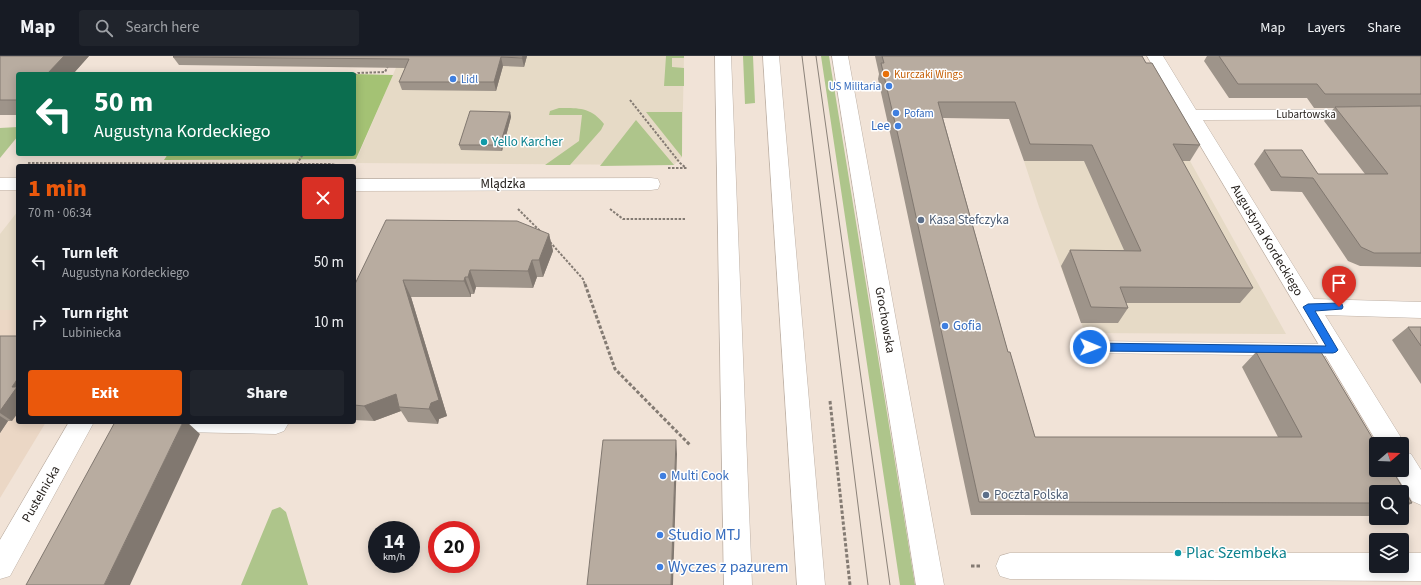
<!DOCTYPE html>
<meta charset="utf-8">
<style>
:root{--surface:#171b24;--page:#20242c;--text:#f1f3f6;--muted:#9ea1a6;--line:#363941;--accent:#ea580c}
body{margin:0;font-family:"Source Sans 3",sans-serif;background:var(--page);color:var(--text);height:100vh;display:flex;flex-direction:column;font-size:15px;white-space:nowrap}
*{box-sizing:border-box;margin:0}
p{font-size:13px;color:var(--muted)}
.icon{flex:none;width:22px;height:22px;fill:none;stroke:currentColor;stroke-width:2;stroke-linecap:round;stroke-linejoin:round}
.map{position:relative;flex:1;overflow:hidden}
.side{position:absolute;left:16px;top:108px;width:340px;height:260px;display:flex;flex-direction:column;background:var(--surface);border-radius:4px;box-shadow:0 2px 10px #0003}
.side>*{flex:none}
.guide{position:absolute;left:16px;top:16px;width:340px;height:84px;border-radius:4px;box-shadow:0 2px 10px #0003;background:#0b6e4f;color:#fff;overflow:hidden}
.needle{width:26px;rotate:71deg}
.controls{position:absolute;left:1369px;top:381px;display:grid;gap:8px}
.controls a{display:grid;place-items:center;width:40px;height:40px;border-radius:4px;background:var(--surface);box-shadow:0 2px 10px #0003;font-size:20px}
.speed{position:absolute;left:368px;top:465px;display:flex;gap:8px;font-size:20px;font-weight:700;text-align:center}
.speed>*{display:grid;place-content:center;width:52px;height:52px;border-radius:50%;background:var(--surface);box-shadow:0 2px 10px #0003;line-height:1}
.speed small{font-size:10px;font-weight:400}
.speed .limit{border:6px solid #d22;background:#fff;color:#111}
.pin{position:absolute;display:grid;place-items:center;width:34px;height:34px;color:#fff;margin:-41px -17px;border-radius:50% 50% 50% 0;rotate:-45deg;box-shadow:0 0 4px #0007}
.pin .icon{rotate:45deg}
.me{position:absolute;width:44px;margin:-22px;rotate:91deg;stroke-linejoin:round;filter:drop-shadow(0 0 3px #0008)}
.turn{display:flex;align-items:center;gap:14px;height:84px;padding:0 12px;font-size:18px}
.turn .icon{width:52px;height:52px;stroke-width:2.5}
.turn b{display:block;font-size:28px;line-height:34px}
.round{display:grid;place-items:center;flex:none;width:42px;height:42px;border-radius:4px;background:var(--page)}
.overview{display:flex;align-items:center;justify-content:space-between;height:68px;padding:0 12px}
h1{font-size:24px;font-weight:800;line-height:30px;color:var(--accent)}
.primary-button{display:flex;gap:8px;margin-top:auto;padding:8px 12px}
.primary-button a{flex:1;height:46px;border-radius:4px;background:var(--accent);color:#fff;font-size:16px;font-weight:800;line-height:46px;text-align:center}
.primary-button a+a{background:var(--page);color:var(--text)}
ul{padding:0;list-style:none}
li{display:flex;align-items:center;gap:12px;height:60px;padding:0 12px}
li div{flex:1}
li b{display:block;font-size:15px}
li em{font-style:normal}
header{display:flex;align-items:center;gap:24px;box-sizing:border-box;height:56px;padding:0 20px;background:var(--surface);border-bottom:1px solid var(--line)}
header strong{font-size:19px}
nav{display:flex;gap:22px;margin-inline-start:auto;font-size:14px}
.search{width:280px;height:36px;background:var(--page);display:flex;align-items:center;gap:10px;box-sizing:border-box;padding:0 14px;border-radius:4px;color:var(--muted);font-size:15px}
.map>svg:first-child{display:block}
.commercial{fill:#e6dac6}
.built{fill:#ebd7c5}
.green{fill:#aec58b}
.forest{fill:#a4c274}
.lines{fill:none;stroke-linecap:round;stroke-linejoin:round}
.service-casing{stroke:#bfb2a7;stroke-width:1}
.pedestrian-casing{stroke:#bfb2a7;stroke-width:1}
.minor-casing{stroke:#bfb2a7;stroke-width:1}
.secondary-casing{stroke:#bfb2a7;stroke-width:1}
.path-far1{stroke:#847b73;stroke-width:2;stroke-dasharray:2.5 1.5;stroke-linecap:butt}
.path{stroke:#847b73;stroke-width:3;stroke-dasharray:3.5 2;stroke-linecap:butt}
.service{fill:#fff;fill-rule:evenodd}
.pedestrian{fill:#fff;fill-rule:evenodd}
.minor{fill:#fff;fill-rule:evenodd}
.secondary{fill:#fff;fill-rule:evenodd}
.tram{stroke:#8b8279;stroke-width:1}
.wall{fill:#9e948a}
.shaded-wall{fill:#817870}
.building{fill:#b8aca0;stroke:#817870}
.route{fill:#1a73e8;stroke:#114b97}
.food-dot{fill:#e8710a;stroke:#fff;stroke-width:1.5}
.shop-dot{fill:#3f7fe0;stroke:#fff;stroke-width:1.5}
.culture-dot{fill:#0f9aa8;stroke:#fff;stroke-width:1.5}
.service-dot{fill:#5c6f8a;stroke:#fff;stroke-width:1.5}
.labels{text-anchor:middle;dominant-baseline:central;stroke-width:3;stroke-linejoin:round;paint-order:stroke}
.far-food-label{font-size:11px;fill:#c56008;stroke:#fff;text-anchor:start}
.far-shop-label{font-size:11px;fill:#366cbe;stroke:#fff;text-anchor:start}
.far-street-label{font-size:11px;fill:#211c18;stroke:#fff}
.shop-label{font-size:13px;fill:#366cbe;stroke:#fff;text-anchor:start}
.culture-label{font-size:13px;fill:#0d838f;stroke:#fff;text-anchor:start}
.street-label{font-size:13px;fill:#211c18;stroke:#fff}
.service-label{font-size:13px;fill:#4e5e75;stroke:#fff;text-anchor:start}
.near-shop-label{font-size:16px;fill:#366cbe;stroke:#fff;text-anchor:start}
.near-culture-label{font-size:16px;fill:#0d838f;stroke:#fff;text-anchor:start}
</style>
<header>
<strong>Map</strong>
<div class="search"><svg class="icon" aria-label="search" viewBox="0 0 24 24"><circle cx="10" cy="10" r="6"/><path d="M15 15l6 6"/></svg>Search here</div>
<nav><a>Map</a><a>Layers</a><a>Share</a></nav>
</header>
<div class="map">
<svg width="1421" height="529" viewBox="0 0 1421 529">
<rect width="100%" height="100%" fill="#f1e3d7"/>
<!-- commercial -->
<path class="commercial" d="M401,0H684L682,101L674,109L355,107Z
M1024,105H1190L1286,278L1085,277L1039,151Z
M18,155V254H0V178Z"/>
<!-- built -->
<path class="built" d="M0,254H18V366H46L0,442Z"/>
<!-- green -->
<path class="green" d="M666,0H684V2H672V11L684,12V30H664Z
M743,0H753L755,47L745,48Z
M821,0H829L915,529H900Z
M559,52C578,52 591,51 604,68L601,74L570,109H545L579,85L582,59H549L550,55Z
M646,56H682V101Z
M636,64L674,109L600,110Z
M18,71V80L0,102V72Z
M280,451L286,456L308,529H241L272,454Z"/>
<!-- forest -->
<path class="forest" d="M354,18L393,19L356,103L164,104L168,98H354Z"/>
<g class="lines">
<!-- service casing -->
<g class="service-casing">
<path id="service" d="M1090,285L1333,288L1338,290L1340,294L1338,298L1333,300L1090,297L1085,295L1083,291L1085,287Z"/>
</g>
<!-- pedestrian casing -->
<g class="pedestrian-casing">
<path id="pedestrian" d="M169,366H287L288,368L284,375L276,378L181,376L173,373Z"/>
</g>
<!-- minor casing -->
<g class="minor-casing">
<path id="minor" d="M832,0H848L944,529H916Z
M1147,0H1163L1196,54L1421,53V63L1203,64L1314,243L1421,246V262L1325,259L1400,380L1403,388L1402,391V388H1378Z
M0,122H18V134H0Z
M651,122L658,123L660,128L658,133L651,134L354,135V123Z
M69,366H94L10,520L0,523V484Z
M1402,395L1411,398L1421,414V449L1412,445L1393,414H1402Z
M1010,497H1376V510H1402V497H1421V525L1010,523L1000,520L996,510L1000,500Z"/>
</g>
<!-- secondary casing -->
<g class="secondary-casing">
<path id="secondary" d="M715,0H731L752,529H724Z
M763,0H779L825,529H797Z"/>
</g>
<!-- path-far1 -->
<path class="path-far1" d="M354,19L358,17L385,16L388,10
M630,44L680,107L686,112
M28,107L330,108L341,110
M297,108L303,98
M668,112H687
M518,153L540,175
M610,153L623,163H685
M550,186L583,223L585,229"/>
<!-- path -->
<path class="path" d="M585,228L615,313L690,389
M830,345L850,529
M971,510H980"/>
<!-- service -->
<use href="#service" class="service"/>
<!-- pedestrian -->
<use href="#pedestrian" class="pedestrian"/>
<!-- minor -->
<use href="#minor" class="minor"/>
<!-- secondary -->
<use href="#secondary" class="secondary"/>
<!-- tram -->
<path class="tram" d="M802,0L868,529
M816,0L890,529"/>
</g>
<!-- wall -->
<path class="wall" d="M0,0H89L73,18H18V59H0Z
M527,0L524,11L503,10L496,35L402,34L399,26L405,12L179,9L173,1Z
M875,0H1142L1146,7H1152L1200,89L1190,105H1182L1253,232L1240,247H1126L1128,252L1118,267H1081L1061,210L1070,194H1124L1084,105H1024L1009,63L943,62L1008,296H1010L1035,381H1278L1242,311L1256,296H1321L1376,388V414H1392L1412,447L1402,453V436H1376V460L971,459L896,104L878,23L879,18Z
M1207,0H1421V211L1360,210L1348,205L1302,136L1271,135L1254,108L1264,94L1318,118H1365L1324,65L1334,52H1314L1307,42H1229L1204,5Z
M510,56L511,61L502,95L461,94L459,89Z
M549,178L553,195L543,221H537L533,232L476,231L474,238H471V241H411L447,360L439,363L438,368L408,366L401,355L374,365L354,364V230Z
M1408,271H1421V328L1392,284Z
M0,280L12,365H8L0,377Z"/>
<!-- shaded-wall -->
<path class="shaded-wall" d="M64,0H89L73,18H47Z
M523,0H527L524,11L522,2Z
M501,1L503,10L496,35L494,26Z
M510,56L511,61L502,95L500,89Z
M549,178L553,195L543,221L539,204Z
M532,204L537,221L533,232L528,215Z
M470,214L476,231L474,238L468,221Z
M465,221L471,238V241L464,225Z
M403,224L411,241L447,360L439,363L438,368L429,353L431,347Z
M18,322V357L12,365L0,357V355L12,331Z
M396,338L399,351L401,355L374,365L364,350Z
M0,360L8,365L0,377Z
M183,366H187L200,378L130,529H104Z
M676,384L677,398L673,529H671Z"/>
<!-- building -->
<path class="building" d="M0,0H64L47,18H18V44H0Z
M174,0H523L522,2L501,1L494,26H399L409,3L173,1Z
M882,0H1142L1146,7H1152L1200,89L1173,88L1253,232L1120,231L1128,252L1091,251L1070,194L1141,195L1092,89L1030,88L1015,46H938L1008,296H1010L1035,381H1302L1256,296H1321L1376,388V414H1392L1412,447H1402V436H1376V447L979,446L900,88L881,7H884Z
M1219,0H1421V38H1325L1317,28H1238Z
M1421,50V197H1374L1361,191L1313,122L1281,121L1264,94H1302L1318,118H1388L1335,51Z
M470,55L510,56L500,89H459Z
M386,164L517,165L549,178L539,204H532L528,215L470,214L468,221H465L464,225L403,224L439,344L431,347L429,353L399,351L396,338L364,350L354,349V230Z
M1408,271H1421V290Z
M0,280H18V322L12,331H17L0,355Z
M115,366H183L104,529H26Z
M603,384H676L671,529H587Z"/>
<!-- route -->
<path class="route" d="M1339,247L1342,248L1343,251L1342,253L1315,255L1338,294L1336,296L1333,297L1090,295L1087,293L1086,291L1087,288L1090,287L1326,290L1303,251L1308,248Z"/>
<!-- markers -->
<circle class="food-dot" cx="886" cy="18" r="4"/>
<g class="shop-dot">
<circle cx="453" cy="23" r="4"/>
<circle cx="889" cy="30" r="4"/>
<circle cx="896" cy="57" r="4"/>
<circle cx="898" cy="70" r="4"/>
<circle cx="945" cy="270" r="4"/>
<circle cx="663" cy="420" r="4"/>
<circle cx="660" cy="479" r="4"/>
<circle cx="660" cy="511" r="4"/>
</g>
<g class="culture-dot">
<circle cx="484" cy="86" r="4"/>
<circle cx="1178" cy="497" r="4"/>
</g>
<g class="service-dot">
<circle cx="921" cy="164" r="4"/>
<circle cx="986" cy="439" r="4"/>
</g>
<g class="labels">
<!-- far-food labels -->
<g class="far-food-label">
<text x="894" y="18">Kurczaki Wings</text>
</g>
<!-- far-shop labels -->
<g class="far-shop-label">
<text x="461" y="23">Lidl</text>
<text x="881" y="30" text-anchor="end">US Militaria</text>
<text x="904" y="57">Pofam</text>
</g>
<!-- far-street labels -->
<g class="far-street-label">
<text x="1306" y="58">Lubartowska</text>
</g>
<!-- shop labels -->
<g class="shop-label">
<text x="890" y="70" text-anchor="end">Lee</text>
<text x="953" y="270">Gofia</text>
<text x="671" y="420">Multi Cook</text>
</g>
<!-- culture labels -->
<g class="culture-label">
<text x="492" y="86">Yello Karcher</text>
</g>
<!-- street labels -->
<g class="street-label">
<text x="503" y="128">Mlądzka</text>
<text transform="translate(1267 184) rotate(59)">Augustyna Kordeckiego</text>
<text transform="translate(885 264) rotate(80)">Grochowska</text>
<text transform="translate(41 438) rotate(-60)">Pustelnicka</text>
</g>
<!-- service labels -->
<g class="service-label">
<text x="929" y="164">Kasa Stefczyka</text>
<text x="994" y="439">Poczta Polska</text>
</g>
<!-- near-shop labels -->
<g class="near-shop-label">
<text x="668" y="479">Studio MTJ</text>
<text x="668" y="511">Wyczes z pazurem</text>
</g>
<!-- near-culture labels -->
<g class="near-culture-label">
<text x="1186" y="497">Plac Szembeka</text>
</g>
</g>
</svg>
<div class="controls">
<a><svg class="needle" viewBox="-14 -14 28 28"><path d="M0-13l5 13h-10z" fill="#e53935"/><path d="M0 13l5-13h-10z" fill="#9ea1a6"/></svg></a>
<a><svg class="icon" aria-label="search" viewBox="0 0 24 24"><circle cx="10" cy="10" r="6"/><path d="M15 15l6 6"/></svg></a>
<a><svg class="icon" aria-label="layers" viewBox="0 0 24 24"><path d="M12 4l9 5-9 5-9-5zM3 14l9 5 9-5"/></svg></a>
</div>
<div class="speed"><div>14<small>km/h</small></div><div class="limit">20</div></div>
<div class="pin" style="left:1339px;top:251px;background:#d93025"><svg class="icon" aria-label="arrive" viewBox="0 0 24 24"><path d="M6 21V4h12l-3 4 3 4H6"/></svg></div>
<svg class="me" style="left:1090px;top:291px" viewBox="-20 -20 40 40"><circle r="17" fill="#1a73e8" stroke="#fff" stroke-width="3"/><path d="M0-11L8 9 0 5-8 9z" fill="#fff"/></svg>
<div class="guide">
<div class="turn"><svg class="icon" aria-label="left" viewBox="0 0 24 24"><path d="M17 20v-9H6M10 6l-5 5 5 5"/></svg><div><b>50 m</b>Augustyna Kordeckiego</div></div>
</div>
<section class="side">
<div class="overview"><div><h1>1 min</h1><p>70 m · 06:34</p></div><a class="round" style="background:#d93025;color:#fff"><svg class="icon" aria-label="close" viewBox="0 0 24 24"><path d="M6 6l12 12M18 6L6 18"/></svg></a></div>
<ul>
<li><svg class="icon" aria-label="left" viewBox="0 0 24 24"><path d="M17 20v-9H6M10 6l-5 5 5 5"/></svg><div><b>Turn left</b><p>Augustyna Kordeckiego</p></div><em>50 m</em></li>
<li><svg class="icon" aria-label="right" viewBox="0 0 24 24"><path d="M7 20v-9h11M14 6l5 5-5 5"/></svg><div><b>Turn right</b><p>Lubiniecka</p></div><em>10 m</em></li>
</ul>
<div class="primary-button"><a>Exit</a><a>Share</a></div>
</section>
</div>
